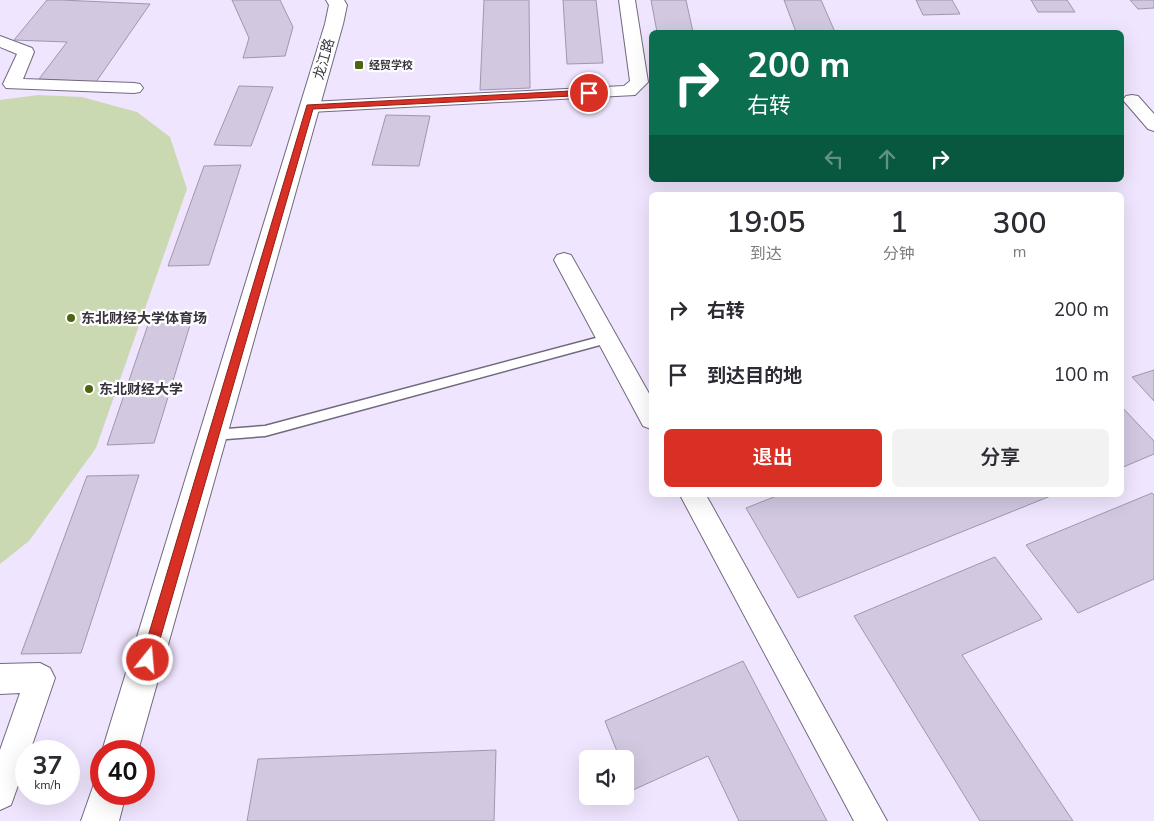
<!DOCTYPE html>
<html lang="zh">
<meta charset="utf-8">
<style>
:root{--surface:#fff;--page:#f2f2f3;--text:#2b2b33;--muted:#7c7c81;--accent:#d93025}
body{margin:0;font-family:"Nunito Sans","Noto Sans SC",sans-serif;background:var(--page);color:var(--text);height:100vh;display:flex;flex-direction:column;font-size:19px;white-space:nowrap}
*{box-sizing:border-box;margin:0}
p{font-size:16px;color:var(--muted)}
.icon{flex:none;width:28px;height:28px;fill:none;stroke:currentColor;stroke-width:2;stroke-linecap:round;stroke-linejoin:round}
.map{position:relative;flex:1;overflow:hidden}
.sheet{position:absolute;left:649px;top:192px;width:475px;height:305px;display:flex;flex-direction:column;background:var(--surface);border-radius:8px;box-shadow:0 5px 20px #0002}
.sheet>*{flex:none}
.banner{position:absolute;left:649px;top:30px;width:475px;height:152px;border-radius:8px;box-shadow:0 5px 20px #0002;background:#0b6e4f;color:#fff;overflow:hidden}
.controls{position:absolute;left:579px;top:750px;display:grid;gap:10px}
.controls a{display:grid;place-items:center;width:55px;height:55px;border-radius:8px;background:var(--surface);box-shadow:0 5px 20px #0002;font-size:25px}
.speed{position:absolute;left:15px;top:740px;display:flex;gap:10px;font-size:25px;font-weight:700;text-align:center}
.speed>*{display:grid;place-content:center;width:65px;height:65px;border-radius:50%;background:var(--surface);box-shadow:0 5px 20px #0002;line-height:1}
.speed small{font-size:12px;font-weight:400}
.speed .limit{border:8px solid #d22;background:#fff;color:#111}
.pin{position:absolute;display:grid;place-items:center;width:42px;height:42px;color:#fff;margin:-21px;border:2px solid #fff;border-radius:50%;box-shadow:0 1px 5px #0007}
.me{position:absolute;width:55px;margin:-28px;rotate:17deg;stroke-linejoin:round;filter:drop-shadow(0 0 4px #0008)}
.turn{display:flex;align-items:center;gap:18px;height:105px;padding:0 15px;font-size:22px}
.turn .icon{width:65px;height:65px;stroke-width:2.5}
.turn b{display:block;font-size:35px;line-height:42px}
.lanes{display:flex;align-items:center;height:48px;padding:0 15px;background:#0003;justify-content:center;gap:25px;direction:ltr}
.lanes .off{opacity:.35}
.eta{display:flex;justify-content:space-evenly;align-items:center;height:85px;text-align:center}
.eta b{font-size:30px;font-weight:600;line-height:35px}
.button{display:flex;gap:10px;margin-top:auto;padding:10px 15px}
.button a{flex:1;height:58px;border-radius:8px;background:var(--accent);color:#fff;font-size:20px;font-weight:600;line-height:58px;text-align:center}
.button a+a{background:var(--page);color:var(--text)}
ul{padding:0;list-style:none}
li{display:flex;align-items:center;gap:15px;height:65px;padding:0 15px}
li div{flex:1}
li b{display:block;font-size:19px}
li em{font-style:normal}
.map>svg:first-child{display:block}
.green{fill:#cad9b1}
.building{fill:#d2c8e0;stroke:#a096ad}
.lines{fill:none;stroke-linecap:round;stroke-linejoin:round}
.lane-casing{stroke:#72697f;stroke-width:3}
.street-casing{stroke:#72697f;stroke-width:2}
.secondary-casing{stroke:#72697f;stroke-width:2}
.lane{fill:#fff;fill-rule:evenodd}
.street{fill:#fff;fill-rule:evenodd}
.secondary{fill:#fff;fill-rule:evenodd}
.route{fill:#d93025;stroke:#8d1f18}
.poi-dot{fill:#4d6411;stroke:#fff;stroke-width:2}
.labels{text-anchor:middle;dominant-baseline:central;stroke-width:4.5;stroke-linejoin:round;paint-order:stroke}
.far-poi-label{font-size:11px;font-weight:bold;fill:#38343e;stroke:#fff;text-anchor:start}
.street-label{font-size:14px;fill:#38343e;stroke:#fff}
.poi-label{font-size:14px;font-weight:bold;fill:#38343e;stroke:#fff;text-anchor:start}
</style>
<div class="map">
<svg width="1154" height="821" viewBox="0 0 1154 821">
<rect width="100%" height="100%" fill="#efe5fe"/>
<!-- green -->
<path class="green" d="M38,95L82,97L137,112L170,137L187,189L96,448L29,541L0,564V100Z"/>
<!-- building -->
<path class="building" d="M47,0H61L150,4L96,82L39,79L67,42L14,40Z
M232,0H280L293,27L285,56L243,58L249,38Z
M484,0H529L530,88L480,90Z
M563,0H596L603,63L567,64Z
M651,0H686L693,32H657Z
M784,0H821L835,32H796Z
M916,0H952L960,14L923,15Z
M1031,0H1067L1075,12H1038Z
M1130,0H1154V8L1138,9Z
M239,86L273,87L251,146L214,145Z
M386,115L430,116L419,166L372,165Z
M241,165L209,265L168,266L204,166Z
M194,312L154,443L107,445L152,313Z
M1154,370V401L1132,377Z
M1121,406L1154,441V454L1121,468Z
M139,475L81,653L21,654L87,476Z
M1152,493L1154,495V579L1078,613L1026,545Z
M779,495H1053L798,598L746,508Z
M995,557L1042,619L962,655L1073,821H980L854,616Z
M743,661L827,821H739L708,756L633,790L625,770V759H620L605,721Z
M496,750L494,821H247L258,759Z"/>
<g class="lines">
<!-- lane casing -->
<g class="lane-casing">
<path id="lane" d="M607,335L612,339L611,342L265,436L214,440L210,438L208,435L210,432L214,430L265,426Z"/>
</g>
<!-- street casing -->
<g class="street-casing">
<path id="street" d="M619,0H635L648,82L635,95L310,112L304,111L301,107L304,103L310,102L624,86L630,81Z
M0,36L32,48L34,52L23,79L134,83L140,84L143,88L140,92L134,93L6,88L3,84L17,54L0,47Z
M1132,95L1138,96L1154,114V131L1148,129L1123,100L1126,96Z
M564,253L571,255L651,397V429L643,426L554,260L557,255Z
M680,495H706L887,821H854Z
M40,663L50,668L55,678L30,751H26V763L11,805L0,810V750L20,693L0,694V664Z"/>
</g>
<!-- secondary casing -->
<g class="secondary-casing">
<path id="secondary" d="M326,0H344L347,5L343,24L138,751H102L325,24L329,5Z
M101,779V794H126L119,821H81L95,781Z"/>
</g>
<!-- lane -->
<use href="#lane" class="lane"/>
<!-- street -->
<use href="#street" class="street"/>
<!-- secondary -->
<use href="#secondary" class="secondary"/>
</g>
<!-- route -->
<path class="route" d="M589,90L592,91V95L313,109L154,660L152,665L148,667L143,665L141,660L307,105Z"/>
<!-- markers -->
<g class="poi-dot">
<rect x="354" y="60" width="10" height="10" rx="2.5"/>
<circle cx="71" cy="318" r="5"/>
<circle cx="89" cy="389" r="5"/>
</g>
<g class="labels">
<!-- far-poi labels -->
<g class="far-poi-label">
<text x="369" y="65">经贸学校</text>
</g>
<!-- street labels -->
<g class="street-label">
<text transform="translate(324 59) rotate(-74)">龙江路</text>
</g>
<!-- poi labels -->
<g class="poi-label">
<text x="81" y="318">东北财经大学体育场</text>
<text x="99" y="389">东北财经大学</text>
</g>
</g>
</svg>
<div class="controls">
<a><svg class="icon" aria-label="sound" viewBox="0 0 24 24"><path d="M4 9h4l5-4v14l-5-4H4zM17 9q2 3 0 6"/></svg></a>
</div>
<div class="speed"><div>37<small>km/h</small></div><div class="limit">40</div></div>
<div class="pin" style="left:589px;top:93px;background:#d93025"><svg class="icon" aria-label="arrive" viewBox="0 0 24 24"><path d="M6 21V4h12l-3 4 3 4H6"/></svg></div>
<svg class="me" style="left:148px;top:660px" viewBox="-20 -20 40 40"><circle r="17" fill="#d93025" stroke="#fff" stroke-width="3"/><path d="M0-11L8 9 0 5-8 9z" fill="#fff"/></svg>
<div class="banner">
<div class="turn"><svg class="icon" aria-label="right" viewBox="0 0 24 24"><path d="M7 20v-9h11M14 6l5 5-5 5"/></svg><div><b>200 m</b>右转</div></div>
<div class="lanes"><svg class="icon off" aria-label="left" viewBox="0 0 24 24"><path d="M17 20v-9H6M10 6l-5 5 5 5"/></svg><svg class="icon off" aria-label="ahead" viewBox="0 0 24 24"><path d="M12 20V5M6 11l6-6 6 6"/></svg><svg class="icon" aria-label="right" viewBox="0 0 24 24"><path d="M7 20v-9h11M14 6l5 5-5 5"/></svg></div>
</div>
<section class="sheet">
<div class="eta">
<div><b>19:05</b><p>到达</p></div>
<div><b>1</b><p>分钟</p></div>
<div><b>300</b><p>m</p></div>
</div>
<ul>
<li><svg class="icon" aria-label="right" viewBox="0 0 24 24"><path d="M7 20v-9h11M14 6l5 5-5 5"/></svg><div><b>右转</b></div><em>200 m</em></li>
<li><svg class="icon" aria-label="arrive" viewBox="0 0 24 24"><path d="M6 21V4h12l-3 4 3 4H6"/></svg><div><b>到达目的地</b></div><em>100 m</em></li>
</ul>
<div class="button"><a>退出</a><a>分享</a></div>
</section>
</div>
